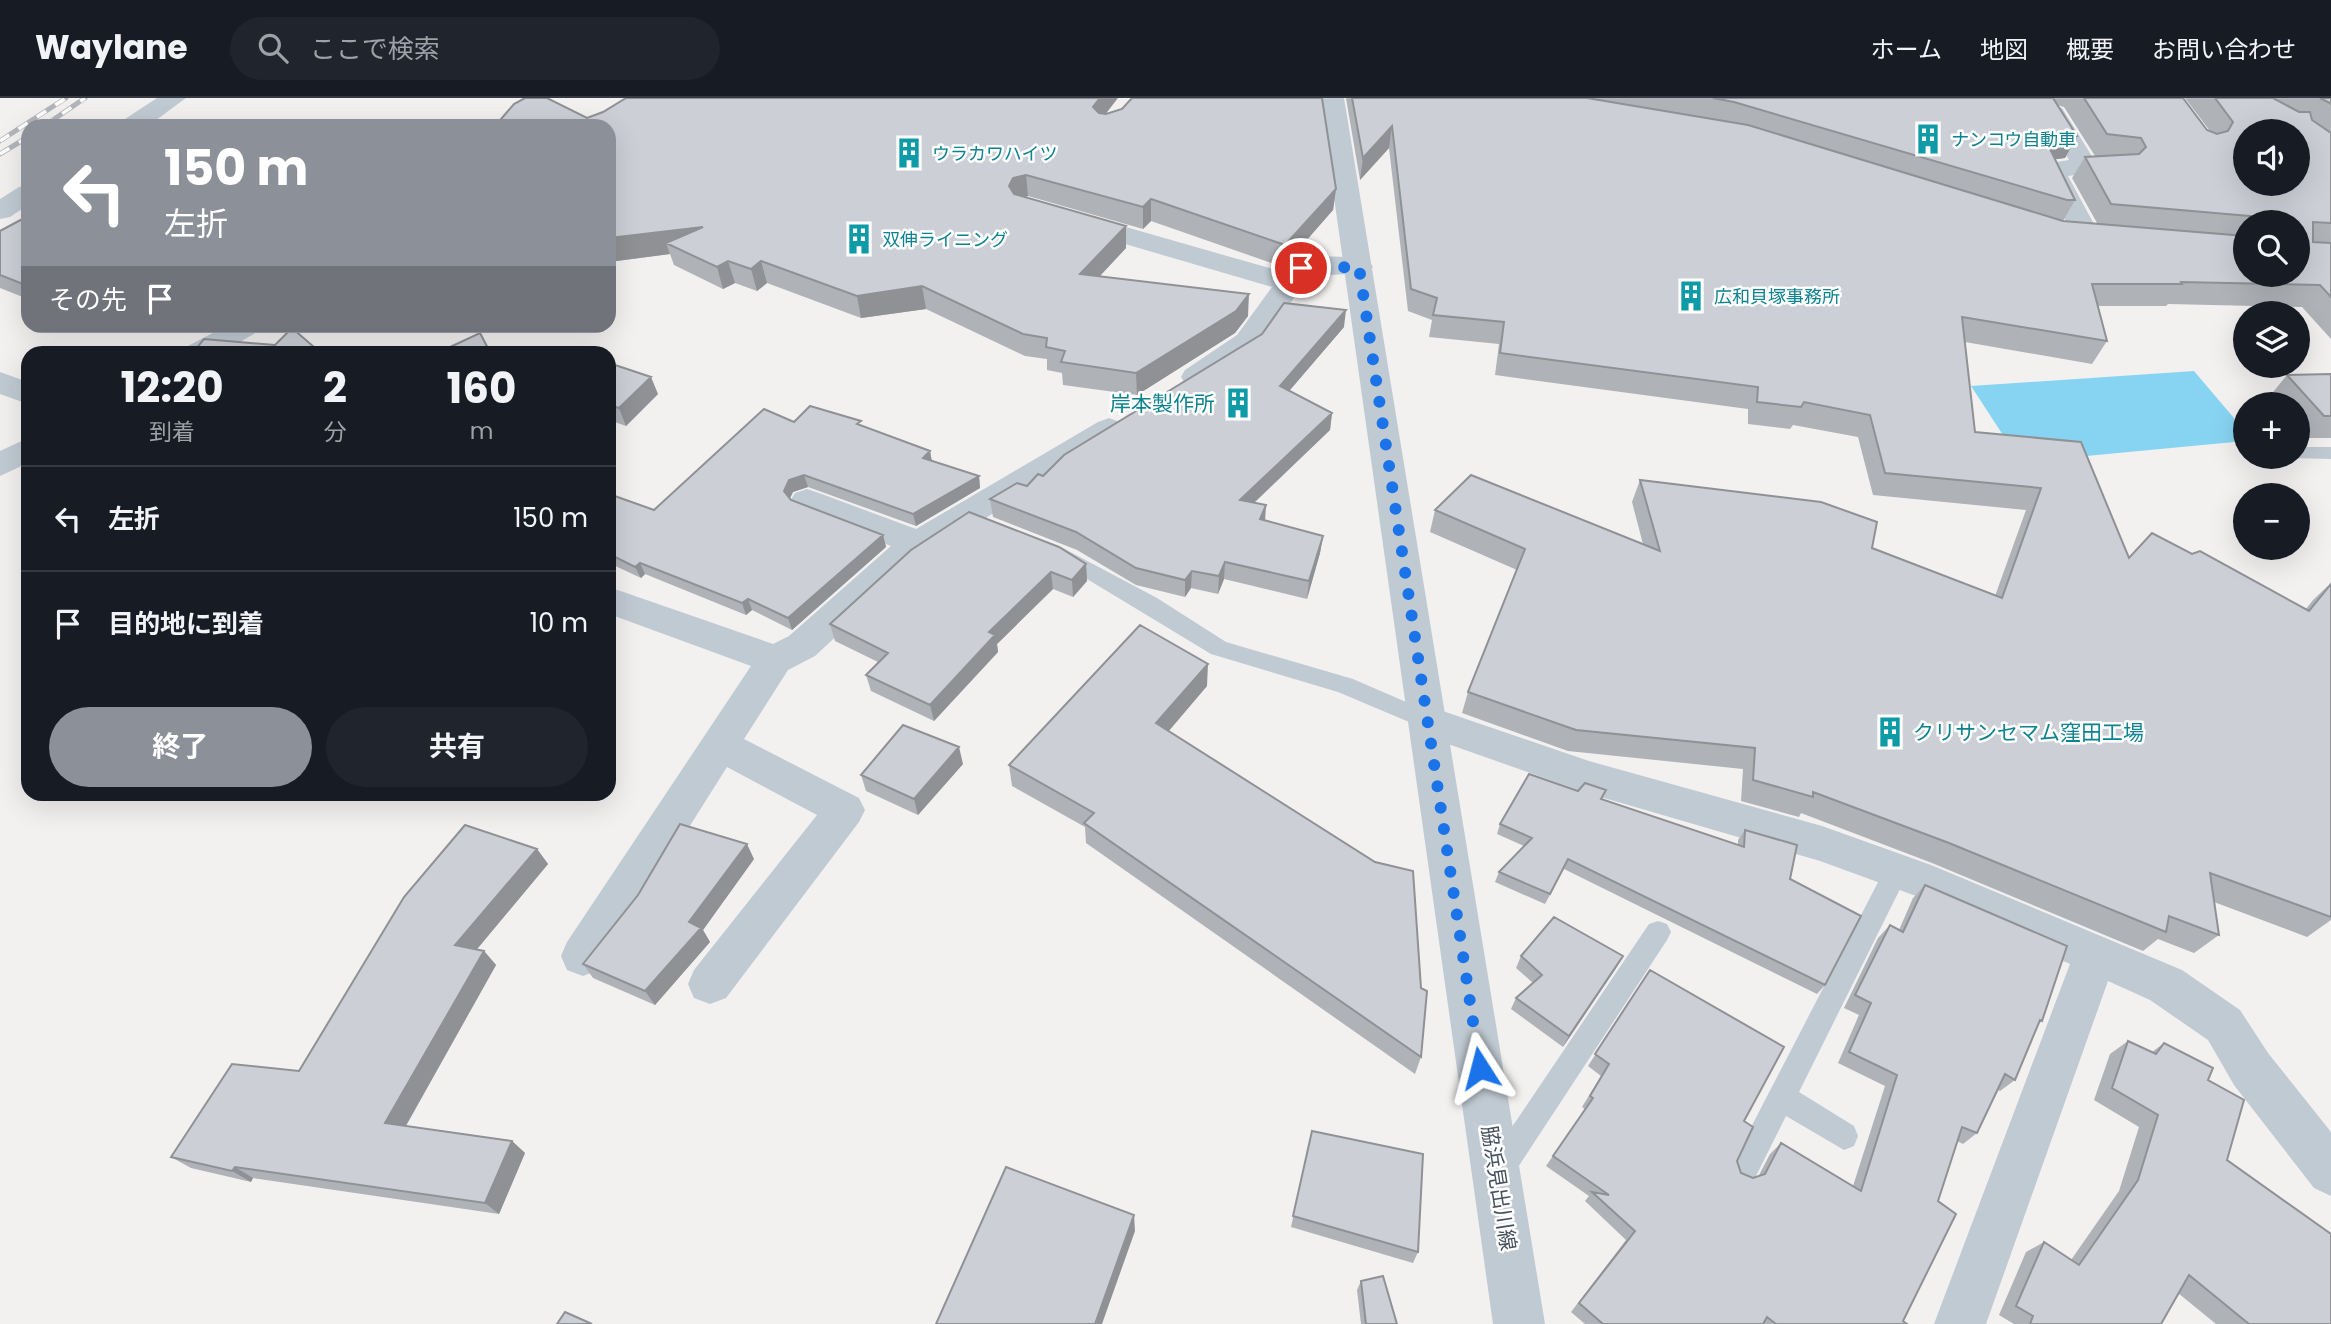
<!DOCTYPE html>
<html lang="ja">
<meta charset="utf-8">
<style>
:root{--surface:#171b24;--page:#20242c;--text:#f1f3f6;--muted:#9ea1a6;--line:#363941;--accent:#8c9099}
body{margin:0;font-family:Poppins,"Noto Sans JP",sans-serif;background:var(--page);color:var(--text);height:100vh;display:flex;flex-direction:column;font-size:26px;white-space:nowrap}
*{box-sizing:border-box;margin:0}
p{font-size:23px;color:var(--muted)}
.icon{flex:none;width:38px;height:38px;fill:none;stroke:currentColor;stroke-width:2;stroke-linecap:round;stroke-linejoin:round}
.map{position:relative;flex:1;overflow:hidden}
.details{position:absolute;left:21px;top:248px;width:595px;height:455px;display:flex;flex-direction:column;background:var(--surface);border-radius:21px;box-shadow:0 7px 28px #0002}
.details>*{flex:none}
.banner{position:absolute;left:21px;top:21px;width:595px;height:214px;border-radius:21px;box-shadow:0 7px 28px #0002;background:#8c9099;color:#fff;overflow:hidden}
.tools{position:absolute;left:2233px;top:21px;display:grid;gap:14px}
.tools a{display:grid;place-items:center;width:77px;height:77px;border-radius:50%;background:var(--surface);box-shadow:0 7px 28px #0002;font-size:35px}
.pin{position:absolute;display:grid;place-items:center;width:60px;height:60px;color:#fff;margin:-30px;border:4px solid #fff;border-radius:50%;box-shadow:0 2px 7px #0007}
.me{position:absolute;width:77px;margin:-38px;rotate:351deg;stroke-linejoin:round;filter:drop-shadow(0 0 5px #0008)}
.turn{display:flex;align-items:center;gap:24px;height:147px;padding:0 28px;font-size:32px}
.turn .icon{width:91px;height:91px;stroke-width:2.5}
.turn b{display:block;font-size:49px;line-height:60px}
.then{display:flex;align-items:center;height:66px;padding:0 28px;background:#0003;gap:14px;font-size:26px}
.eta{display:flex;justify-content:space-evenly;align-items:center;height:119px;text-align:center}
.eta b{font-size:42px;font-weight:700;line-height:49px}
.primary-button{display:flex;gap:14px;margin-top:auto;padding:14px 28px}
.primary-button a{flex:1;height:80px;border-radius:42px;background:var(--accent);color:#fff;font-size:28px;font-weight:700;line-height:80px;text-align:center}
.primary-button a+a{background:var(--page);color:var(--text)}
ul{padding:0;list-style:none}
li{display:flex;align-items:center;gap:21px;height:105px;padding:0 28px;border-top:2px solid var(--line)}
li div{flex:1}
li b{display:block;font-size:26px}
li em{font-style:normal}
header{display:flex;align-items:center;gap:42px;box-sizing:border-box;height:98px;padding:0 35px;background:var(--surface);border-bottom:2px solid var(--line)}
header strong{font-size:33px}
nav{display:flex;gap:38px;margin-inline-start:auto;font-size:24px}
.search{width:490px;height:63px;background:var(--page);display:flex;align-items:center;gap:18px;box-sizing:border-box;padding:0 24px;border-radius:38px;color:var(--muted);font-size:26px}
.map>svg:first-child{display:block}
.water{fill:#87d4f2}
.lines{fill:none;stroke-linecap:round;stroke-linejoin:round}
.service{fill:#c0cad3;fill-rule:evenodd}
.minor{fill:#c0cad3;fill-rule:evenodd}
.tertiary{fill:#c0cad3;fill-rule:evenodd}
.rail-casing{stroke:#b2b5bb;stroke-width:5}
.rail{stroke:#fff;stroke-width:3.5;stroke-dasharray:11;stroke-linecap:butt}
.wall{fill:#afb2b7;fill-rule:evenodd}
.shaded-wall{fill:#8f9195}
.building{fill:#cccfd5;stroke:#8f9195;stroke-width:2;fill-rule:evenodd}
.route{stroke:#1a73e8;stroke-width:12;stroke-dasharray:0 21.6}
.labels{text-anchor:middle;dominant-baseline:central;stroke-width:5;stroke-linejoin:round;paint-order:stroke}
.far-culture-label{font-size:18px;fill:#0d838f;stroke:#fff;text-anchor:start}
.culture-label{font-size:21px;fill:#0d838f;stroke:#fff;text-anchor:end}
.street-label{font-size:21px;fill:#47525f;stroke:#fff}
</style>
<header>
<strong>Waylane</strong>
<div class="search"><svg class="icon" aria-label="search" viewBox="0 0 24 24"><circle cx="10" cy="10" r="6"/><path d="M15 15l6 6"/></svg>ここで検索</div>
<nav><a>ホーム</a><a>地図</a><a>概要</a><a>お問い合わせ</a></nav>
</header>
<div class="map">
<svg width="2331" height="1226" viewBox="0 0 2331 1226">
<rect width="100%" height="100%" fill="#f3f0f0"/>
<!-- water -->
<path class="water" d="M2194,273L2245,333V343L2065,360L2014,354L1971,288Z"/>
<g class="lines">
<!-- service -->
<path class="service" d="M2298,349H2331V361L2291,360L2298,359Z
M1061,449L1157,500L1226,544L1353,581L1436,617L1439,623L1436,629L1428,632L1338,594L1211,556L1054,461L1051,456L1054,451Z
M1897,762L1906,765L1909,773L1799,994L1854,1028L1858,1038L1854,1048L1844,1052L1786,1018L1753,1084L1743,1088L1733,1084L1729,1074L1733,1064L1888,765Z
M1658,823L1667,826L1671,834L1667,842L1509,1083L1499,1087L1489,1083L1485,1073L1489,1063L1649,826Z"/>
<!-- minor -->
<path class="minor" d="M157,0H186L148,28H118L122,23Z
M2053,8L2062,10L2098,68L2094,74L2068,78L2101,139L2097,145L2087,147L2077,145L2039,72L2043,66L2069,62L2041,15L2044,10Z
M28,87V107L10,119L0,121V101L19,89Z
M1077,115L1283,174L1291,163C1314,157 1346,157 1369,163L1373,169L1369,175L1309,178L1259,251L1207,286L1196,289L1185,286L1181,279L1185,272L1237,237L1272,189L1067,129L1063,123L1067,117Z
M226,228H262L257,234L220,256H182L186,249Z
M0,274L28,284V306L0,296Z
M1109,320L1120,324L1125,331L1120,338L956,438L913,467L815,558L788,572L744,641L859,700L865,712L859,724L726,900L710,906L694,900L688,886L694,872L817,717L727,669L599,872L583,878L567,872L561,858L567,844L751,568L609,516V489L773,546L789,538L891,448L795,411L790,403L795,395L807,391L819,395L916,431L1098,324Z
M28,340V365L0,378V353Z
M1428,608L1589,663L1822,728L1931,767L2182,872L2240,912L2268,955L2331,1034V1098L2314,1090L2234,987L2208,942L2150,902L2108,883L1986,1226H1934L2070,866L1916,798L1820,763L1587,695L1414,634L1409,623L1414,612Z"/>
<!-- tertiary -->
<path class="tertiary" d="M1320,0H1344L1545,1226H1493Z"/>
<!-- rail casing -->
<g class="rail-casing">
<path id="rail" d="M44,28L85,0
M0,43L66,0
M0,56L28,39"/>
</g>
<!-- rail -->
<use href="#rail" class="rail"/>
</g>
<!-- wall -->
<path class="wall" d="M1346,0H2183L2207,32L2210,33L2185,0H2331V241L2302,209L2168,206L2166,208H2098L2107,243L2092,266L1965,244L1975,334L2129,460L2306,511L2313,502L2331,485V822L2307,839L2214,804L2219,837L2194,855L2158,841L2143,853L1932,765L1801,715L1799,719L1741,703L1743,671L1568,653L1462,615L1468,594L1517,472L1430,434L1435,412L1643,446L1632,404L1640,382L1872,450L1995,498L2026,412L1873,397L1858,339L1793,327L1790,331L1748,326V311L1495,277L1499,246L1429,239L1432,222L1408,213L1389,50L1360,82ZM2057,7L2064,9L2095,58H2099L2085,59L2072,80L2097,125L2063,123L2075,102L2055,61L2065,60L2077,38ZM2245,124H2298L2245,177Z
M1105,16L1336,91L1333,112L1283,169L1151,123L1143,131L1028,98L1026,99L1126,128V150L1100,178L1248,218L1235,235L1137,297L1063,287L1062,275L1047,272V261L1025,258L926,211L861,220L767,185L757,193L735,185L723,191L674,167L670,156L609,164V28L587,20Z
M28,118V201L0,190V133Z
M1344,229L1289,293L1332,315L1330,332L1254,405L1265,422L1323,438L1320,455L1307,501L1224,481L1218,496L1191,490L1185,499L1136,487L1077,452L993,419L990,401L1027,388L1043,378Z
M609,265L658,296L626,328L609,322Z
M2331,276V340H2305L2298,332V306H2275L2269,299L2287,277Z
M794,324L862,328L930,353L932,363L979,378L980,390L916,428L808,389L793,394L790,400L791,402L883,437L886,449L792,532L752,512L746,517L645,476L641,480L609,465V396L654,412Z
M1086,466L1087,483L1073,499L1053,491L997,546L998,554L934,623L871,593L866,577L878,564L835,543L830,526Z
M1207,588L1168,633L1421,959L1415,976L1086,745L1085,729L1012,688L1009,667Z
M963,666L918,717L866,693L861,677Z
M1601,701L1738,747V742L1745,732L1790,781L1825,887L1817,896L1564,771L1545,806L1495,784L1499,774L1524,748L1497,736L1500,726Z
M537,751L548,766L477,851L484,853L496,867L406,1028L512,1043L525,1055L499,1116L253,1080L251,1084L191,1070L171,1059L299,973Z
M754,761L703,832L710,844L655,907L593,880L583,866Z
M1925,787L2042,923L2037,927L2015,982L2000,993L1998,992L1977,1035L1963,1046L1957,1043L1938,1103L1903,1223L1907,1226H1585L1571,1214L1626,1142L1585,1103L1589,1098L1546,1068L1585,1011L1582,1009L1601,978L1588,968L1650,872L1744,1023L1737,1063L1741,1075L1753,1080L1758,1079L1770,1056L1781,1045L1853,1088L1885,988L1838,965L1859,917L1844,910L1878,840L1890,827L1899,832L1913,800Z
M1521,858L1616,870L1563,949L1511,911L1516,900L1533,885L1516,870Z
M2128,943L2152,954L2164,945L2208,982L2227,1062L2331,1226H2216L2178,1195L2161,1226H2014L1999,1217L2026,1154L2044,1144L2071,1162L2119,1093L2139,1029L2094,1002L2110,956Z
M1312,1033L1418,1154L1413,1165L1291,1129Z
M1361,1183L1397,1226H1361L1357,1192Z"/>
<!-- shaded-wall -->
<path class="shaded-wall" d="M1100,0H1118L1094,31L1093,9Z
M1392,28L1389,50L1360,82L1363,60Z
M2077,38L2065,60L2043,63L2049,49L2055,42Z
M1026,77L1028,98L1015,102L1009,88L1013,80Z
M1336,91L1333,112L1283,169L1285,147Z
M1151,101V123L1143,131V109Z
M1126,128V150L1081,198L1080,176Z
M703,129L666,145L670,156L609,164V140Z
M728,163L735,185L723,191L717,169Z
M761,163L767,185L757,193L751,171Z
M922,188L926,211L861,220L857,198Z
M1249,196L1248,218L1235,235L1137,297L1136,275Z
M1346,212L1344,229L1278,306L1280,288Z
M314,249L318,256H308Z
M651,279L658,296L626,328L619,310Z
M1332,315L1330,332L1239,419L1240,402Z
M930,353L932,365L923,360Z
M804,377L808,389L793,394L788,404L784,393L789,382Z
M979,378L980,390L916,428L913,416Z
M1266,407L1265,424L1260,421Z
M883,437L886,449L792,532L788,520Z
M1323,438L1320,455L1307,501L1309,483Z
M1225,464L1224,481L1218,496L1219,478Z
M640,465L645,476L641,480L635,469Z
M1086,466L1087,483L1073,499L1072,482Z
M1192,473L1191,490L1185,499V482Z
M1051,474L1053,491L997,546L998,554L934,623L930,607L989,534Z
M748,501L752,512L746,517L742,505Z
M1208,566L1207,588L1157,647L1156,625Z
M959,649L963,666L918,717L914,701Z
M747,746L754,761L703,832L710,844L655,907L645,893L689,824Z
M537,751L548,766L468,862L455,847Z
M484,853L496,867L400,1038L385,1025Z
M1623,858L1616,870L1563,949L1569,938Z
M512,1043L525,1055L499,1116L485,1105Z
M235,1069L253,1080L251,1084L232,1073Z
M1134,1117L1135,1133L1102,1226H1095Z"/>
<!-- building -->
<path class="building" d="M525,0H547L587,20L603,14L626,0H1100L1093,9L1099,15L1106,16L1122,11L1132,0H1322L1336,91L1285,147L1151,101L1143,109L1026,77L1013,80L1009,88L1014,96L1126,128L1080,176L1249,196L1236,213L1136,275L1061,264L1065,253L1046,249L1047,240L1023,236L922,188L857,198L761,163L751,171L728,163L717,169L666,145L703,129L609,140V28H495L514,6Z
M1352,0H1587L1748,27L2063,123L2245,138V177H2298V124H2263L2264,122L2261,119L2111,106L2085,59L2139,56L2146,49L2141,40L2107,36L2084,0H2183L2207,32L2217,36L2228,33L2233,24L2215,0H2273L2299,14H2310L2312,22L2331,35V125L2313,124V144L2331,145V199L2320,187L2181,184L2182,186H2092L2107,243L1962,219L1975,334L2081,344L2129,460L2152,435L2192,456L2200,453L2309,513L2331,486V819L2210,775L2219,837L2169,818L2166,834L1949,745L1813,694V699L1753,682L1755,650L1576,632L1468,594L1525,451L1435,412L1471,377L1660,453L1640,382L1821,404L1877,424L1872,450L2002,500L2041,390L1885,375L1870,317L1804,304L1801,309L1757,304L1758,289L1500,255L1504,224L1433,217L1437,200L1411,191L1392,28L1363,60ZM2245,33H2298V86H2245Z
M1713,0H2053L2077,38L2055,42L2049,49L2075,102H2067L1734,4Z
M2320,0H2331V6L2330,5Z
M28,118V188L0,177V133Z
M1284,205L1346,212L1280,288L1332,315L1240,402L1266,407L1260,421L1323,438L1309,483L1225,464L1219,478L1192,473L1185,482L1136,470L1076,434L990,401L1017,385L1027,388L1038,376L1043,378L1064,357L1262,236Z
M292,230L314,249L308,256H192L204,241L275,247Z
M480,235L491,256H435Z
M609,265L651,279L619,310L609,307Z
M2331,276V318H2324L2287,277Z
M810,308L861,323L857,326L930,353L923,360L979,378L913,416L804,377L789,382L784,393L791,402L883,437L788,520L748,501L742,505L640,465L635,469L609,456V396L654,412L764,311L794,324Z
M969,414L1059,449L1086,466L1072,482L1051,474L989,534L995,537L930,607L866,577L888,555L830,526L911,452Z
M1140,527L1208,566L1156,625L1375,764L1413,773L1421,890L1427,893L1421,959L1084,725L1094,715L1009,667Z
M903,627L959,649L914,701L861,677Z
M1529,676L1578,693L1585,685L1606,692L1601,701L1744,749L1745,732L1797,747L1790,781L1861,818L1825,887L1568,761L1550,796L1499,774L1532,740L1500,726Z
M680,726L747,746L689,824L701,830L645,893L583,866L638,797Z
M465,727L537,751L455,847L484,853L385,1025L512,1043L485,1105L235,1069L232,1073L171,1059L232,966L299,973L404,799Z
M1925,787L2067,848L2042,923L2040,922L2015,982L2005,976L1977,1035L1962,1029L1938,1103L1956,1116L1903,1223L1907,1226H1776L1767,1219L1763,1226H1603L1579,1205L1635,1133L1592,1094L1609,1097L1553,1058L1593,1000L1590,998L1609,966L1595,956L1650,872L1784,949L1744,1023L1753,1029L1737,1063L1741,1075L1753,1080L1765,1076L1781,1045L1861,1093L1897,977L1849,954L1871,905L1855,897L1890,827L1903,834Z
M1554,819L1623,858L1569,938L1516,900L1542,877L1521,858Z
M2128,943L2156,956L2164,945L2213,970L2208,982L2244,1002L2227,1062L2331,1136V1226H2249L2189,1177L2161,1226H2030L2033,1218L2016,1208L2044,1144L2079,1167L2138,1082L2158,1017L2112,990Z
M1312,1033L1423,1056L1418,1154L1293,1118Z
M1006,1069L1134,1117L1095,1226H936Z
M1383,1178L1397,1226H1366L1361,1183Z
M565,1214L592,1226H557Z"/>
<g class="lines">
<!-- route -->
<path class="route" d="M1301,170L1359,169L1480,970"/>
</g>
<!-- icons -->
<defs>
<g id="building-bare" transform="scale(2.415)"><path d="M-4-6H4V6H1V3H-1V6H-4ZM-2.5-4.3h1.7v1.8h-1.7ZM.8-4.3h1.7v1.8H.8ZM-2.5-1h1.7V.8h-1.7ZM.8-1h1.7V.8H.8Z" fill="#0f9aa8" stroke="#fff" stroke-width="2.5" paint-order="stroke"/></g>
</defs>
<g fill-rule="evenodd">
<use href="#building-bare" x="1928" y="41"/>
<use href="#building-bare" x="909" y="55"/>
<use href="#building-bare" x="859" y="141"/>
<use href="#building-bare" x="1691" y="198"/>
<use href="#building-bare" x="1238" y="305"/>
<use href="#building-bare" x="1890" y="634"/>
</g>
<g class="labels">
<!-- far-culture labels -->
<g class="far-culture-label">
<text x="1951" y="41">ナンコウ自動車</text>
<text x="932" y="55">ウラカワハイツ</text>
<text x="882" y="141">双伸ライニング</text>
<text x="1714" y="198">広和貝塚事務所</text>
</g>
<!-- culture labels -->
<g class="culture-label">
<text x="1215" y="305">岸本製作所</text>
<text x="1913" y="634" text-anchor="start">クリサンセマム窪田工場</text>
</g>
<!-- street labels -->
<g class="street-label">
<text transform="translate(1499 1090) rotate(81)">脇浜見出川線</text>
</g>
</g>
</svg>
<div class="tools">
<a><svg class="icon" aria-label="sound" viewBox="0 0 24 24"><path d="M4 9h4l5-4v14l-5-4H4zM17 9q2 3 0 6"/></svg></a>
<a><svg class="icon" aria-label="search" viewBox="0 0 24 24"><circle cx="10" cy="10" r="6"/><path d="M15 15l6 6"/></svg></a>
<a><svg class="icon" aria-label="layers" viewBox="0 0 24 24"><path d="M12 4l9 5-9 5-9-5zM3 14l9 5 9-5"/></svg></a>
<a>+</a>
<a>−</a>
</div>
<div class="pin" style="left:1301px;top:170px;background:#d93025"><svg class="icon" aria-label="arrive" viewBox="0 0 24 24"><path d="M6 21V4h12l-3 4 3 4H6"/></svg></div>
<svg class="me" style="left:1480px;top:970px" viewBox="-20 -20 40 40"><path d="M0-17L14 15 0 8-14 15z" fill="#1a73e8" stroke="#fff" stroke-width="4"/></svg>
<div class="banner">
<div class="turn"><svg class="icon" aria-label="left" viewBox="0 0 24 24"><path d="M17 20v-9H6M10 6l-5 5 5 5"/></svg><div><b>150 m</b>左折</div></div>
<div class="then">その先<svg class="icon" aria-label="arrive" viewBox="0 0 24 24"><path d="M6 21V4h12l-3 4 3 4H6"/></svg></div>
</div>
<section class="details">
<div class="eta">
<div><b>12:20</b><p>到着</p></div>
<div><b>2</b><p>分</p></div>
<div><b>160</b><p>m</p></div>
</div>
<ul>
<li><svg class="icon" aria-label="left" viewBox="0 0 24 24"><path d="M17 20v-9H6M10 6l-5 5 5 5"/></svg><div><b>左折</b></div><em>150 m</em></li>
<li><svg class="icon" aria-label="arrive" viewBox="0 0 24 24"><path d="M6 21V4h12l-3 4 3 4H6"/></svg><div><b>目的地に到着</b></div><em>10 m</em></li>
</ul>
<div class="primary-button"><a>終了</a><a>共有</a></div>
</section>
</div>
